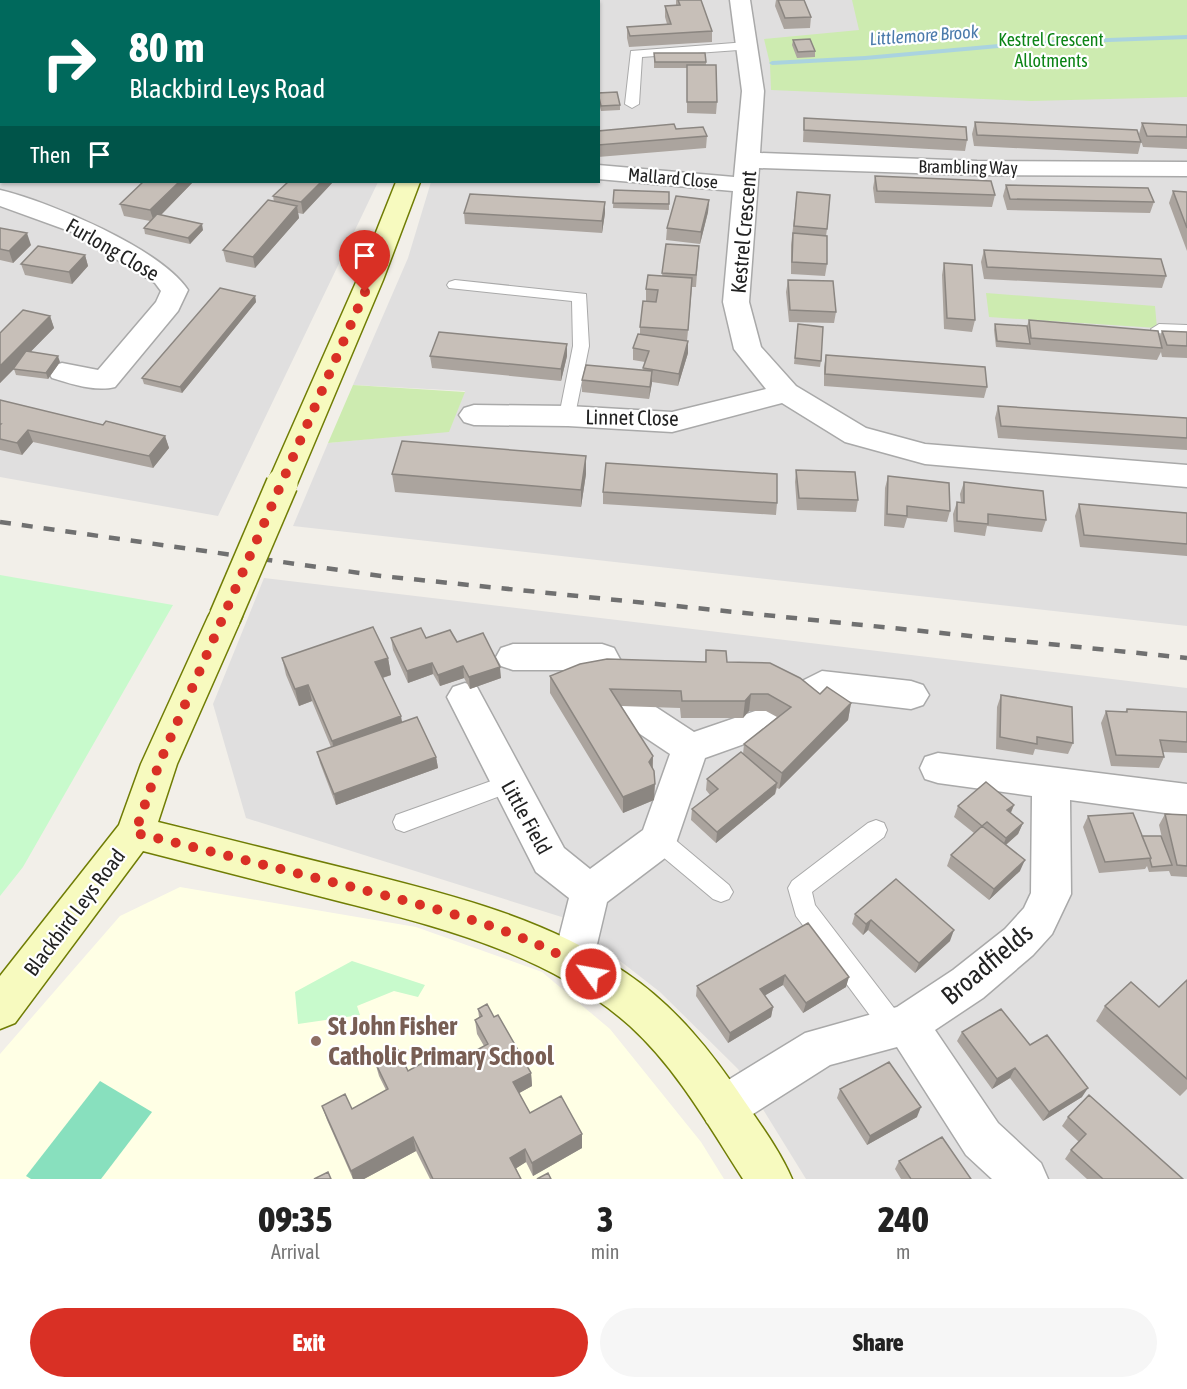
<!DOCTYPE html>
<style>
:root{--surface:#fff;--page:#f6f6f6;--text:#222;--muted:#767676;--accent:#d93025}
body{margin:0;font-family:"Asap Condensed",sans-serif;background:var(--page);color:var(--text);height:100vh;display:flex;flex-direction:column;font-size:22px;white-space:nowrap}
*{box-sizing:border-box;margin:0}
p{font-size:20px;color:var(--muted)}
.icon{flex:none;width:33px;height:33px;fill:none;stroke:currentColor;stroke-width:2;stroke-linecap:round;stroke-linejoin:round}
.map{position:relative;height:1179px;overflow:hidden}
.details{display:flex;flex-direction:column;background:var(--surface);flex:1}
.details>*{flex:none}
.hud{position:absolute;left:0px;top:0px;width:600px;height:183px;box-shadow:0 2px 4px #0004;background:#00695c;color:#fff;overflow:hidden}
.pin{position:absolute;display:grid;place-items:center;width:51px;height:51px;color:#fff;margin:-62px -26px;border-radius:50% 50% 50% 0;rotate:-45deg;box-shadow:0 0 6px #0007}
.pin .icon{rotate:45deg}
.me{position:absolute;width:66px;margin:-33px;rotate:302deg;stroke-linejoin:round;filter:drop-shadow(0 0 4px #0008)}
.turn{display:flex;align-items:center;gap:21px;height:126px;padding:0 30px;font-size:27px}
.turn .icon{width:78px;height:78px;stroke-width:2.5}
.turn b{display:block;font-size:42px;line-height:51px}
.then{display:flex;align-items:center;height:57px;padding:0 30px;background:#0003;gap:12px;font-size:22px}
.eta{display:flex;justify-content:space-evenly;align-items:center;height:102px;text-align:center}
.eta b{font-size:36px;font-weight:800;line-height:42px}
.cta{display:flex;gap:12px;margin-top:auto;padding:12px 30px}
.cta a{flex:1;height:69px;border-radius:36px;background:var(--accent);color:#fff;font-size:24px;font-weight:800;line-height:69px;text-align:center}
.cta a+a{background:var(--page);color:var(--text)}
.map>svg:first-child{display:block}
.residential{fill:#e0dfdf}
.education{fill:#ffffe5}
.grass{fill:#cdebb0}
.park{fill:#c8facc}
.pitch{fill:#88e0be}
.lines{fill:none;stroke-linecap:round;stroke-linejoin:round}
.stream{fill:#aad3df;fill-rule:evenodd}
.lane-casing{stroke:#a9a9a9;stroke-width:2}
.street-casing{stroke:#a9a9a9;stroke-width:3}
.secondary-casing{stroke:#707d05;stroke-width:3}
.lane{fill:#fff;fill-rule:evenodd}
.street{fill:#fff;fill-rule:evenodd}
.secondary{fill:#f7fabf;fill-rule:evenodd}
.rail{stroke:#707070;stroke-width:4.5;stroke-dasharray:11 11;stroke-linecap:butt}
.secondary-bridge-casing{stroke:#707d05;stroke-width:34;stroke-linecap:butt}
.secondary-bridge{stroke:#f7fabf;stroke-width:31}
.wall{fill:#aba49e}
.shaded-wall{fill:#8b8681}
.building{fill:#c7bfb8;stroke:#8b8681;stroke-width:1.5}
.route{stroke:#d93025;stroke-width:10;stroke-dasharray:0 18}
.education-dot{fill:#8d6e63;stroke:#fff;stroke-width:2}
.labels{text-anchor:middle;dominant-baseline:central;stroke-width:4.5;stroke-linejoin:round;paint-order:stroke}
.far-water-label{font-size:18px;font-style:italic;fill:#4a7aab;stroke:#fff}
.far-park-label{font-size:18px;fill:#0c8416;stroke:#fff}
.far-street-label{font-size:18px;fill:#222;stroke:#fff}
.street-label{font-size:21px;fill:#222;stroke:#fff}
.near-street-label{font-size:26px;fill:#222;stroke:#fff}
.near-education-label{font-size:26px;font-weight:bold;fill:#785e54;stroke:#fff;text-anchor:start}
</style>
<div class="map">
<svg width="1187" height="1179" viewBox="0 0 1187 1179">
<rect width="100%" height="100%" fill="#f2efe9"/>
<!-- residential -->
<path class="residential" d="M0,0H422L2,2V182H378L218,516L0,477Z
M463,0H1187V626L293,526L328,443L449,431L465,391L353,385L408,258L431,182H598V2Z
M264,578L1187,688V1179H806L738,1069L660,992L565,918L246,818L213,704Z"/>
<!-- education -->
<path class="education" d="M180,887L416,927L542,972L610,1029L701,1142L724,1179H0V1054L120,916Z"/>
<!-- grass -->
<path class="grass" d="M852,0H1187V97L1031,101L771,90L770,64L764,39L859,30Z
M986,293L1155,306L1157,328L989,317Z
M353,385L465,392L449,432L328,443Z"/>
<!-- park -->
<path class="park" d="M0,575L173,605L23,867L0,896Z
M352,961L425,985L418,997L394,991L357,1006L360,1015L298,1024L295,992Z"/>
<!-- pitch -->
<path class="pitch" d="M100,1081L152,1112L101,1179H31L26,1176Z"/>
<g class="lines">
<!-- stream -->
<path class="stream" d="M1187,35V39L1031,45L865,60L772,65L769,63L772,61L865,56L1031,41Z"/>
<!-- lane casing -->
<g class="lane-casing">
<path id="lane" d="M259,0H271L258,2Z
M747,42L752,43V49L642,57L639,104L632,108L625,104L631,51Z
M455,280L586,294L589,346L574,420L568,422L559,416L573,346L572,301L449,288L447,285L449,282Z
M1159,324L1187,325V335L1153,333L1151,329Z
M508,775L516,778L519,784L516,790L404,832L396,829L393,822L396,815Z
M876,820L884,823L887,830L884,837L812,892L815,905L904,1021L907,1029L904,1037L895,1041L886,1037L796,916L788,888L792,881L868,823Z
M659,830L667,833L729,885L733,892L729,899L721,902L713,899L651,847L648,840L651,833Z"/>
</g>
<!-- street casing -->
<g class="street-casing">
<path id="street" d="M123,0H143L122,2Z
M730,0H750L764,91L760,153L977,161L1187,162V176L977,175L759,168L749,302L761,347L796,386L866,428L925,444L1187,465V487L925,464L845,442L782,403L672,432L568,426L474,425L464,422L459,415L464,408L474,405L568,406L672,412L766,389L734,349L723,302L733,191L598,179V165L734,177L742,91Z
M0,88H2V102H0Z
M0,190C50,202 160,248 188,290L178,311L115,387C96,392 71,384 52,378L48,372L52,366L62,363L98,370L156,302L161,291L155,283L72,232L0,206Z
M513,644H602L614,648L629,676L624,686L612,690L600,686L592,670H513L501,666L496,657L501,648Z
M822,671L911,681L923,685L929,695L923,705L911,709L827,699L800,712L793,710L797,717L792,727L705,758L673,852L607,902L593,961L587,974L573,980L559,974L553,961L569,898L536,872L447,697L453,687L465,683L477,687L564,848L590,869L643,830L670,754L613,716L608,706L613,696L626,692L639,696L694,732L779,703L786,705L782,698L788,688Z
M938,753L1187,784V816L1070,800L1071,894L1052,934L1033,955L983,998L935,1030L998,1123L1041,1163L1048,1179H992L966,1155L897,1047L830,1065L739,1123L723,1130L707,1123L701,1108L707,1093L805,1033L897,1007L953,970L1005,929L1024,908L1031,893L1032,796L938,783L925,779L920,768L925,757Z"/>
</g>
<!-- secondary casing -->
<g class="secondary-casing">
<path id="secondary" d="M443,0H463V2H443Z
M396,182H420L383,280L297,484L293,492L282,495L271,492L267,484L357,280Z
M225,604L237,608L242,617L177,764L158,822C224,838 290,855 356,871C448,894 546,918 626,973C675,1006 712,1052 745,1102C762,1127 780,1151 792,1179H743C709,1126 677,1069 630,1026C551,955 446,929 346,903C278,886 211,868 143,851L15,1023L0,1029V976L119,825L141,764L208,617L213,608Z"/>
</g>
<!-- lane -->
<use href="#lane" class="lane"/>
<!-- street -->
<use href="#street" class="street"/>
<!-- secondary -->
<use href="#secondary" class="secondary"/>
<!-- rail -->
<path class="rail" d="M0,522L381,576L1187,658"/>
<!-- secondary-bridge casing -->
<g class="secondary-bridge-casing">
<path id="secondary-bridge" d="M225,617L282,484"/>
</g>
<!-- secondary-bridge -->
<use href="#secondary-bridge" class="secondary-bridge"/>
</g>
<!-- wall -->
<path class="wall" d="M269,0H371L372,2H270Z
M676,0H701L712,31V42L629,47L627,38V27L667,24L665,17V6H676Z
M776,0H804L811,17L810,28L784,29L775,6Z
M793,40L815,51V57L797,58L792,45Z
M654,53L706,62V65L717,102L716,114L687,113V68H654Z
M598,93L620,105V110L601,111L598,100Z
M804,118L967,140L965,151L803,142Z
M975,122L1141,142L1138,154L974,146L972,134Z
M1142,123L1187,125V149L1143,147L1139,134Z
M676,129L707,136L706,148L598,157V131Z
M875,176L995,195L992,207L875,203L873,188Z
M143,182H193L161,215L203,230L190,244L145,234L144,228L150,221L124,216L120,204Z
M333,182L303,214L298,213L299,218L255,268L226,262L223,250L274,202L273,196Z
M1006,185L1154,202L1150,213L1007,210L1003,196Z
M614,190L669,204V210L613,208Z
M1173,191L1187,192V251L1169,203Z
M797,192L827,229L826,236L827,264L825,276L791,274V245Z
M709,200L708,212L700,244L666,240L667,228Z
M464,213H605L602,233L465,224Z
M0,228L31,245L13,263L0,260Z
M666,244L699,246L696,287H692L687,341L688,353L678,386L652,382L649,399L582,392V380L643,370L645,362L633,360V348L640,334V327L646,301V289L662,276Z
M984,250L1166,276L1162,288L984,279L981,262Z
M85,255L88,266L72,284L25,275L21,264Z
M944,263L975,320L972,332L944,329L942,275Z
M788,280L836,312L834,323L789,322L786,292Z
M255,296L256,302L182,393L144,384L142,378Z
M50,316L54,328L30,352L60,362L48,379L16,375L14,369L0,383V333Z
M1029,320L1159,338L1162,331L1187,332V358L1162,357L1161,352L1157,360L996,347L994,330L995,324L1027,326Z
M798,324L821,361L820,367L794,364Z
M826,355L987,387L984,398L824,386V367Z
M430,356H567L561,381L432,368Z
M0,400L103,425L165,436L169,448L153,468L33,442L22,455L0,450Z
M998,406L1187,418V450L998,438L995,418Z
M586,456V474L581,507L395,492L392,474Z
M796,470L858,500L856,512L797,510L795,482Z
M888,476L950,511L947,522L907,518L904,528L884,526L885,488Z
M964,482L1046,520L1042,532L987,526L985,536L954,532L953,514L957,502L961,503L960,494Z
M603,492L777,503L776,515L603,504Z
M1079,504L1187,513V556L1080,547L1075,516Z
M391,638H426L457,642L501,678L470,689L464,678L440,686L433,674L408,683L393,650Z
M706,650L727,662L820,694L851,703L848,720L779,789L777,788L775,794L716,843L691,820L692,809L710,795L706,790L707,779L743,754L744,744L777,717L766,711H749L743,718H681L680,708L621,706L653,756V769L654,800L623,813L550,693V676L705,662Z
M282,658H388L391,675L383,678L402,722L436,757L438,768L336,805L320,763L317,752L331,747L312,701L299,706L286,675Z
M1001,695L1073,743L1068,754L1035,749L1033,755L996,749L997,707Z
M1127,709L1187,712V753L1163,752L1164,757L1159,768L1111,766L1101,723L1106,711L1125,712Z
M1014,805L1011,813L1023,823L1018,834L1006,845L1020,871L989,900L947,866L951,855L974,833L954,817L958,806Z
M1165,814L1187,815V877L1171,876L1169,871L1149,872L1147,866L1145,869L1099,873L1083,827L1088,816L1142,836L1162,838L1159,825Z
M855,914L950,941L915,973L868,930L863,935L852,924Z
M808,923L846,987L803,1013L783,985L765,995L773,1007L771,1017L728,1043L696,996L697,986Z
M1187,980V1089L1180,1096L1096,1021L1105,1006L1159,1007Z
M478,1009L494,1017L531,1073L532,1086L519,1093L530,1113L582,1148L533,1176L526,1162L516,1168L521,1179H430L416,1151L364,1179H353L327,1120L322,1106L352,1109L386,1090L379,1076L375,1062L408,1071L451,1064L484,1046L477,1034L475,1020L479,1017Z
M962,1032L1030,1045L1082,1097L1043,1121L1010,1078L992,1089L957,1041Z
M840,1089L917,1117L867,1145L837,1098Z
M1068,1117L1183,1179H1087L1065,1159L1071,1150L1079,1142L1062,1126Z
M899,1161L971,1179H901L895,1169Z"/>
<!-- shaded-wall -->
<path class="shaded-wall" d="M207,0H221L219,2H205Z
M179,182H193L154,222L150,210Z
M321,182H333L303,214L301,202Z
M709,200L708,212L700,244L701,232Z
M605,202V213L602,233V221Z
M297,206L299,218L255,268L253,257Z
M202,224L203,230L190,244L188,238Z
M27,233L31,245L13,263L9,251Z
M85,255L88,266L72,284L69,272Z
M255,296L256,302L182,393L180,387Z
M50,316L54,328L0,383V366Z
M688,341V353L678,386L679,374Z
M567,344V356L561,381V369Z
M58,356L60,362L48,379L46,373Z
M652,371V383L649,399L650,387Z
M28,430L33,442L22,455L17,443Z
M165,436L169,448L153,468L149,456Z
M586,456V474L581,507V490Z
M388,658L391,675L378,679L375,662Z
M432,663L433,674L408,683L407,671Z
M463,666L464,678L440,686L438,675Z
M500,667L501,678L470,689L469,677Z
M308,685L312,701L299,706L295,689Z
M751,694L749,711L743,718L745,701Z
M851,703L848,720L779,789L782,773Z
M401,716L404,733L336,758L332,741Z
M653,756L652,773L649,762Z
M436,757L438,768L336,805L334,794Z
M777,783L775,794L716,843L717,832Z
M655,784L654,800L623,813V797Z
M1014,805L1009,816L1007,810Z
M1023,823L1018,834L1002,848L1006,838Z
M1025,860L1020,871L989,900L994,889Z
M871,920L868,930L863,935L866,924Z
M954,930L950,941L915,973L919,963Z
M785,975L783,985L759,999L760,989Z
M849,977L846,987L803,1013L806,1003Z
M773,1007L771,1017L728,1043L730,1033Z
M1015,1068L1010,1078L992,1089L997,1079Z
M531,1073L532,1086L514,1096L513,1082Z
M1088,1088L1082,1097L1043,1121L1049,1112Z
M921,1107L917,1117L867,1145L870,1136Z
M582,1134V1148L533,1176L532,1163Z
M413,1137L416,1151L364,1179H353L351,1171Z
M525,1149L526,1162L512,1171L510,1158Z"/>
<!-- building -->
<path class="building" d="M174,0H207L205,2H172Z
M280,0H371L370,2H289Z
M534,0H544V2L515,1Z
M678,0H701L712,31L630,36L627,27L671,24L665,6L680,5Z
M778,0H804L811,17L785,18Z
M810,39L815,51L798,52L793,40Z
M654,53H705L706,62H655Z
M687,65H716L717,102H687Z
M617,92L620,105L601,106L598,93Z
M804,118L966,127L967,140L804,130Z
M975,122L1137,130L1141,142L977,135Z
M1142,123L1187,125V137L1147,136Z
M674,124L676,129L703,127L707,136L598,145V131Z
M875,176L991,181L995,195L877,191Z
M143,182H179L150,210L120,204Z
M288,182H321L301,202L273,196Z
M1006,185L1148,188L1154,202L1010,199Z
M614,190L669,192V204L613,203Z
M1173,191L1187,192V228Z
M797,192L830,195L827,229L794,226Z
M470,194L605,202L602,221L464,213Z
M676,196L709,200L701,232L667,228Z
M268,200L297,206L253,257L223,250Z
M157,214L202,224L188,238L144,228Z
M0,228L27,233L9,251L0,249Z
M793,233L827,236V264L792,262Z
M666,244L699,246L696,275L662,273Z
M38,246L85,255L69,272L21,264Z
M984,250L1161,259L1166,276L987,267Z
M944,263L972,265L975,320L947,318Z
M648,275L692,278L688,330L640,327L643,301L656,302L658,290L646,289Z
M788,280L833,281L836,312L790,310Z
M220,288L255,296L180,387L142,378Z
M23,310L50,316L0,366V333Z
M1029,320L1158,331L1162,348L1031,338Z
M798,324L823,327L821,361L795,358Z
M995,324L1027,326L1030,344L997,341Z
M1162,331L1187,332V346L1167,345Z
M439,332L567,344L561,369L430,356Z
M638,334L688,341L679,374L643,368L649,351L633,348Z
M26,351L58,356L46,373L13,369Z
M826,355L985,367L987,387L825,374Z
M586,365L652,371L650,387L582,380Z
M0,400L103,425L106,421L165,436L149,456L28,430L17,443L0,439V425L1,424H0Z
M998,406L1187,418V438L1001,426Z
M402,441L586,456L581,490L392,474Z
M606,463L777,474V503L603,492Z
M796,470L855,472L858,500L799,498Z
M888,476L949,483L950,511L907,506V516L887,514Z
M964,482L1043,491L1046,520L988,514V524L957,521V502L964,503Z
M1079,504L1187,513V544L1084,535Z
M373,627L388,658L375,662L401,716L332,741L308,685L295,689L282,658Z
M421,628L426,638L450,630L457,642L483,633L500,667L469,677L463,666L438,675L432,663L407,671L391,638Z
M706,650L726,651L727,662L770,663L800,678L820,694L827,687L851,703L782,773L744,744L791,707L768,694H751L745,701H682L681,691L610,689L653,756L649,762L654,771L655,784L623,797L550,676L580,664L607,659L706,662Z
M1001,695L1072,707L1073,743L1037,737V744L1000,737Z
M1127,709L1187,712V742L1160,740L1164,757L1116,755L1106,711L1127,712Z
M417,717L436,757L334,794L317,752Z
M741,752L777,783L717,832L692,809L718,789L707,779Z
M986,782L1014,805L1007,810L1023,823L1006,838L987,822L982,826L1025,860L994,889L951,855L982,826L958,806Z
M1133,813L1151,858L1105,862L1088,816Z
M1165,814L1187,815V866L1177,865Z
M1142,836H1161L1172,865L1152,867L1150,860L1151,858Z
M896,879L954,930L919,963L871,920L866,924L855,914Z
M808,923L849,977L806,1003L785,975L760,989L773,1007L730,1033L697,986Z
M1187,980V1079L1105,1006L1131,982L1159,1007Z
M487,1004L494,1017L498,1015L531,1073L513,1082L530,1113L561,1096L582,1134L532,1163L525,1149L510,1158L521,1179H433L413,1137L351,1171L322,1106L345,1094L352,1109L388,1089L375,1062L398,1050L408,1071L444,1051L451,1064L488,1044L475,1020L482,1016L478,1009Z
M1001,1009L1030,1045L1047,1035L1088,1088L1049,1112L1015,1068L997,1079L962,1032Z
M889,1062L921,1107L870,1136L840,1089Z
M1089,1095L1183,1179H1103L1071,1150L1086,1134L1068,1117Z
M942,1137L971,1179H911L899,1161Z
M328,1172L331,1179H314Z
M548,1173L551,1179H537Z"/>
<g class="lines">
<!-- route -->
<path class="route" d="M365,292L159,764L135,833C207,850 279,869 352,887C425,906 529,930 591,974"/>
</g>
<!-- markers -->
<circle class="education-dot" cx="316" cy="1041" r="6"/>
<g class="labels">
<!-- far-water labels -->
<g class="far-water-label">
<text transform="translate(924 35) rotate(-4)">Littlemore Brook</text>
</g>
<!-- far-park labels -->
<g class="far-park-label">
<text x="1051" y="39">Kestrel Crescent<tspan x="1051" dy="21">Allotments</tspan></text>
</g>
<!-- far-street labels -->
<g class="far-street-label">
<text transform="translate(968 167) rotate(1)">Brambling Way</text>
<text transform="translate(673 178) rotate(5)">Mallard Close</text>
</g>
<!-- street labels -->
<g class="street-label">
<text transform="translate(743 232) rotate(-85)">Kestrel Crescent</text>
<text transform="translate(113 249) rotate(30)">Furlong Close</text>
<text transform="translate(632 417) rotate(1)">Linnet Close</text>
<text transform="translate(527 817) rotate(61)">Little Field</text>
<text transform="translate(74 912) rotate(-53)">Blackbird Leys Road</text>
</g>
<!-- near-street labels -->
<g class="near-street-label">
<text transform="translate(987 964) rotate(-40)">Broadfields</text>
</g>
<!-- near-education labels -->
<g class="near-education-label">
<text x="328" y="1026">St John Fisher<tspan x="328" dy="30">Catholic Primary School</tspan></text>
</g>
</g>
</svg>
<div class="pin" style="left:365px;top:292px;background:#d93025"><svg class="icon" aria-label="arrive" viewBox="0 0 24 24"><path d="M6 21V4h12l-3 4 3 4H6"/></svg></div>
<svg class="me" style="left:591px;top:974px" viewBox="-20 -20 40 40"><circle r="17" fill="#d93025" stroke="#fff" stroke-width="3"/><path d="M0-11L8 9 0 5-8 9z" fill="#fff"/></svg>
<div class="hud">
<div class="turn"><svg class="icon" aria-label="right" viewBox="0 0 24 24"><path d="M7 20v-9h11M14 6l5 5-5 5"/></svg><div><b>80 m</b>Blackbird Leys Road</div></div>
<div class="then">Then<svg class="icon" aria-label="arrive" viewBox="0 0 24 24"><path d="M6 21V4h12l-3 4 3 4H6"/></svg></div>
</div>
</div>
<section class="details">
<div class="eta">
<div><b>09:35</b><p>Arrival</p></div>
<div><b>3</b><p>min</p></div>
<div><b>240</b><p>m</p></div>
</div>
<div class="cta"><a>Exit</a><a>Share</a></div>
</section>
